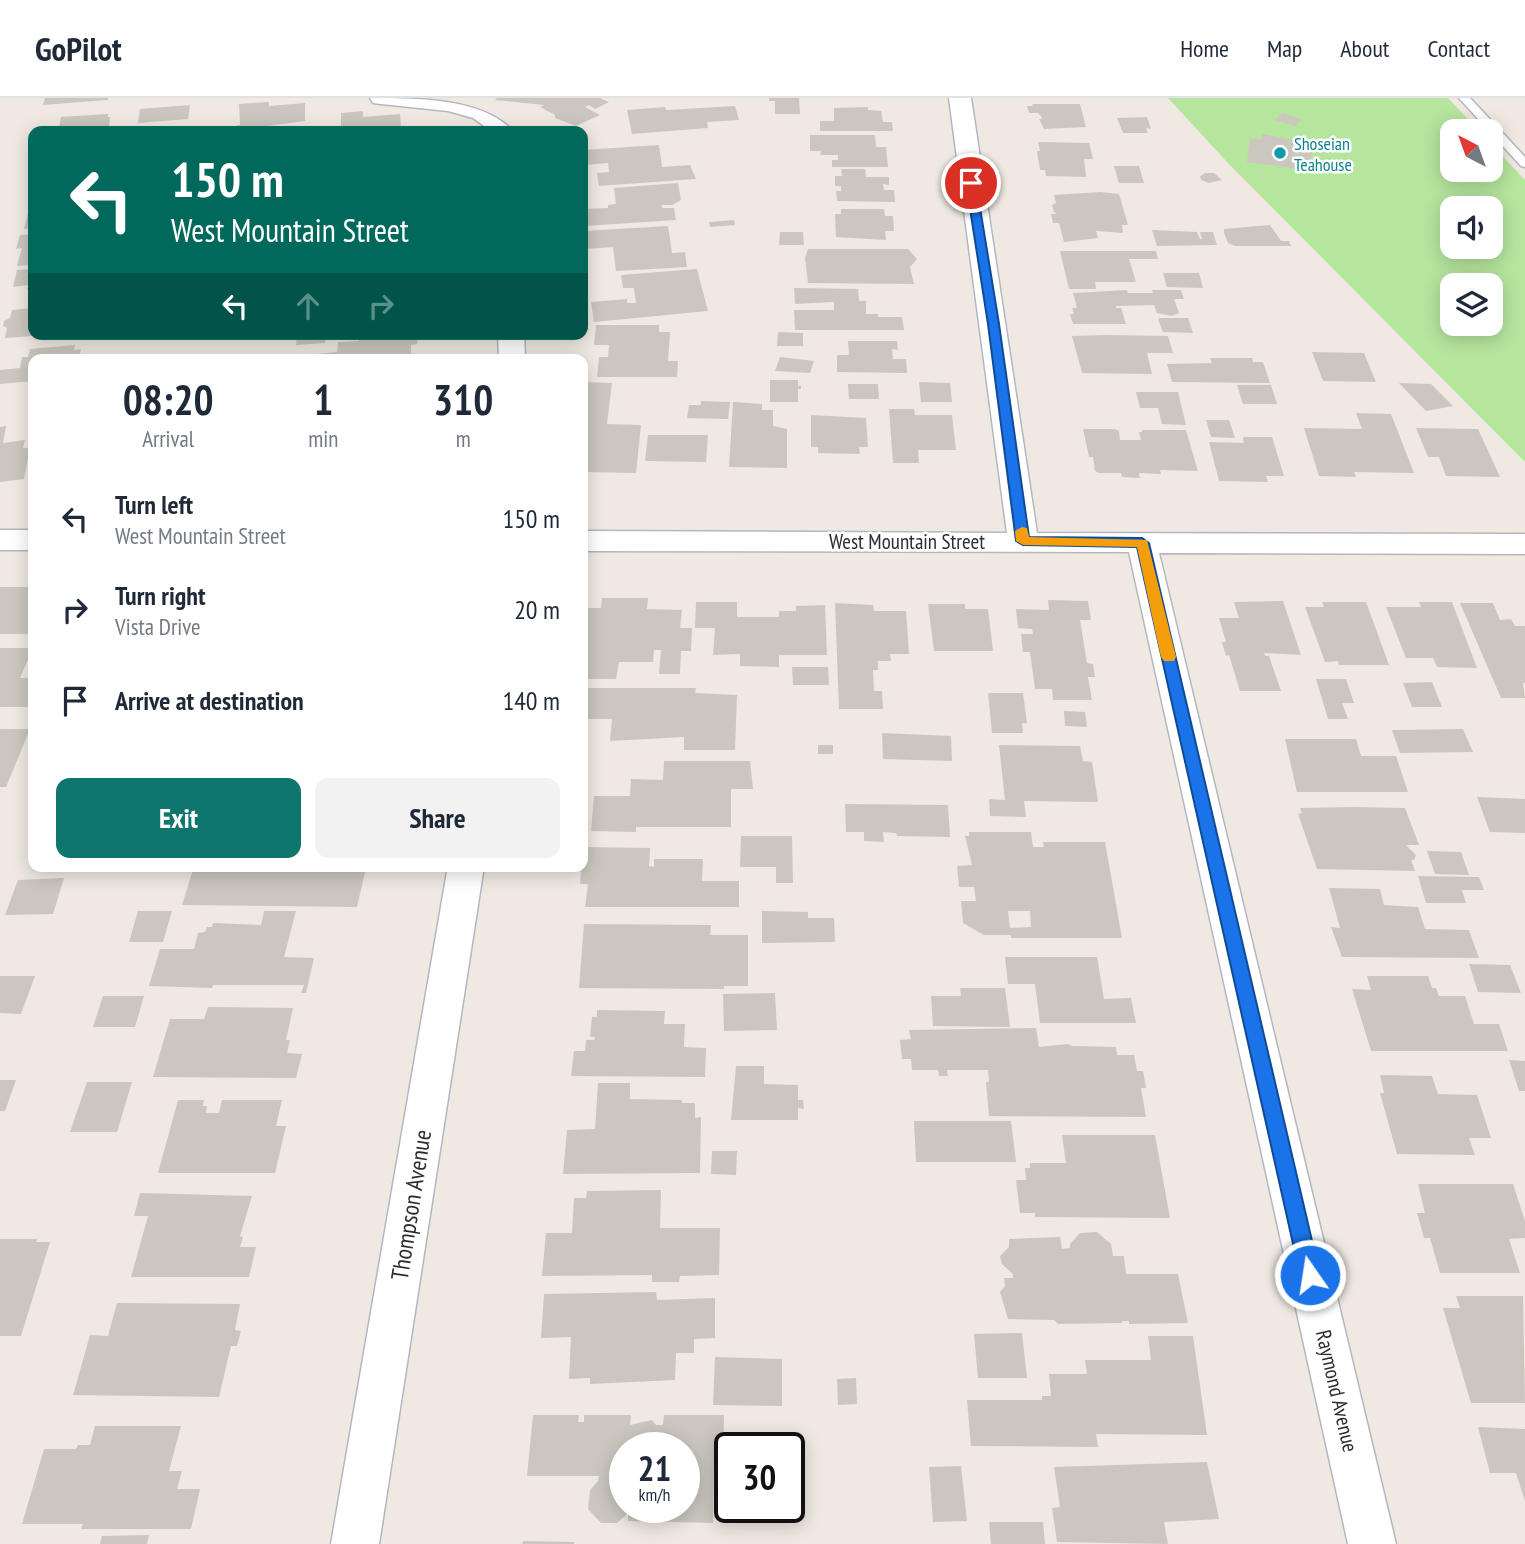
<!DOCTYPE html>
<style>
:root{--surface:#fff;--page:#f2f2f3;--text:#1f2937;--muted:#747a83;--line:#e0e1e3;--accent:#0f766e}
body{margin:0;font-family:"PT Sans Narrow",sans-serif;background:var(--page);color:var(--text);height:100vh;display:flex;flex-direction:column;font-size:26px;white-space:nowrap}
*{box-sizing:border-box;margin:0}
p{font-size:23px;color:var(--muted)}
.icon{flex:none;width:38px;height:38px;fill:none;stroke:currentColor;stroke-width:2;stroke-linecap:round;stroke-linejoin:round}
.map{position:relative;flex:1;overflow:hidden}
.sheet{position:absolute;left:28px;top:256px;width:560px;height:518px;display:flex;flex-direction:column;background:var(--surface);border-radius:14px;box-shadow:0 4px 18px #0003}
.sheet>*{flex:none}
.guide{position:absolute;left:28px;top:28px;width:560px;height:214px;border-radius:14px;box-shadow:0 4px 18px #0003;background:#00695c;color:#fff;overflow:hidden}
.needle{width:46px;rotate:319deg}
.controls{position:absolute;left:1440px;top:21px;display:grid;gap:14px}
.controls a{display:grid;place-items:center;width:63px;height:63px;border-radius:14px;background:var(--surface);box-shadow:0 4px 18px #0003;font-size:35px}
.speed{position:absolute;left:609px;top:1334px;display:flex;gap:14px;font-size:35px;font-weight:700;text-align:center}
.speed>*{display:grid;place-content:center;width:91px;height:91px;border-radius:50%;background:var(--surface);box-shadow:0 4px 18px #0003;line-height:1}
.speed small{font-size:18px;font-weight:400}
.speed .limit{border:4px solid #111;border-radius:10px;background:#fff;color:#111}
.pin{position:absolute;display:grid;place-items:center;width:60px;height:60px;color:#fff;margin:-30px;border:4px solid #fff;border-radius:50%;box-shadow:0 2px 7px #0007}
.me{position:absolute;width:77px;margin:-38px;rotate:347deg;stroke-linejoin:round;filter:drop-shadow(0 0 5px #0008)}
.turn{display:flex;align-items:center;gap:24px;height:147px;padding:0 28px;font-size:32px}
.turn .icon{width:91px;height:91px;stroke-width:2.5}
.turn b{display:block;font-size:49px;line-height:60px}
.lanes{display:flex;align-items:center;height:66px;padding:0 28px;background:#0003;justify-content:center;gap:35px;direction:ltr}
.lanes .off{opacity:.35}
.eta{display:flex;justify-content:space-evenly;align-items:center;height:119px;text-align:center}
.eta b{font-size:42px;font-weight:700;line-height:49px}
.button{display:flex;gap:14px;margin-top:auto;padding:14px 28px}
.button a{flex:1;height:80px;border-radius:14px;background:var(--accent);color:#fff;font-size:28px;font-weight:700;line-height:80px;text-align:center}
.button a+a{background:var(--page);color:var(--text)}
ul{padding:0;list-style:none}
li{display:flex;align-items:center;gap:21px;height:91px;padding:0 28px}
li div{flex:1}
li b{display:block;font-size:26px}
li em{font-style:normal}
header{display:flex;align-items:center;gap:42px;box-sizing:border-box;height:98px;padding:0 35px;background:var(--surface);border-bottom:2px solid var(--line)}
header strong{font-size:33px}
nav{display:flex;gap:38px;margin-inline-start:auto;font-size:24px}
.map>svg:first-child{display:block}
.green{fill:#b6e59e;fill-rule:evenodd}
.building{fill:#cbc7bf;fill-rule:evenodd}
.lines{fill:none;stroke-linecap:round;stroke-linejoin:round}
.service-casing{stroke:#b4b7c1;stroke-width:3}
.minor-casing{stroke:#b4b7c1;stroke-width:3}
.service{fill:#fff;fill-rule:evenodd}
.minor{fill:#fff;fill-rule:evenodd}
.route{fill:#1a73e8;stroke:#114b97;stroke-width:2}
.slow{fill:#f59e0b}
.culture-dot{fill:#0f9aa8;stroke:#fff;stroke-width:2.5}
.labels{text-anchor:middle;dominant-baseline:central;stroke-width:5;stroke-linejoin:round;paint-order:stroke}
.far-culture-label{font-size:18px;fill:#0d838f;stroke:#fff;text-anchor:start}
.street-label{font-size:21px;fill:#2e2e2e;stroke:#fff}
.near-street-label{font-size:24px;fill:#2e2e2e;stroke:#fff}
</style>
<header>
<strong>GoPilot</strong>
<nav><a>Home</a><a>Map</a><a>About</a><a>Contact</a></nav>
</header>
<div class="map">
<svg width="1525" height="1446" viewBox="0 0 1525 1446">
<rect width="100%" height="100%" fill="#efe9e1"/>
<!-- green -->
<path class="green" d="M1168,0H1448L1479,33H1452V72H1491V46L1525,82V364L1228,65ZM1452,110H1491V149H1452ZM1452,187H1491V226H1452Z"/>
<!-- building -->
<path class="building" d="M45,0H108V2L43,7Z
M497,0H600L609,4L595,11L589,7L585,9L600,17L576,28L555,20V17L540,9L544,7L495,2Z
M769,0H799L800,16H775V3H769Z
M269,4V8L305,5V23L236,32L237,27H240L239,6Z
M1032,6H1080L1086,29L1044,31L1039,21H1042L1041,18L1038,15H1029L1027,8H1033Z
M190,7L188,21L138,25L140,11Z
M735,8L739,22L707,24L708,30L632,36L627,12L665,9L666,12Z
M868,9V12L881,13L883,24H892L893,33H820V23H834V10Z
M363,13V19L400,16L401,29L414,28V33H341V15Z
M1282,15L1302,21L1295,28L1275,22Z
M108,16V19H110L109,30L121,28L120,33H54L55,29H59L61,19Z
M1147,19L1151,31L1146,30L1148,35H1123L1117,20Z
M1262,36L1313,46L1310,72L1247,64L1250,40L1261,42Z
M810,37H875L876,49H886L888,69H832V62H838V57H820L821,53H810Z
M1038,44L1089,45L1093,61H1084L1086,79L1046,78L1045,72H1040L1037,53H1040Z
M659,47L662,69L690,67L696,81L599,88L597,75L609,74L608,65L583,67V52Z
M1114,68H1139L1144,85H1119Z
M841,71H865L866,79H889V87L883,86L884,92H894L895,104L837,103L836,93H841V88H835V78H842Z
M1205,75H1214L1222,82L1209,85L1201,82L1200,78Z
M678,85L681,102L672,107H662V110H674L676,122L585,128L583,111L608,110V107L616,106L614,90Z
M1101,94L1119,96L1128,127H1122L1123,135L1096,133L1098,140L1064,144L1059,125H1053L1051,116H1057L1054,114L1052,107L1056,105L1054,97Z
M841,111H884L885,118H893L894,133H885L886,142L836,139L835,116H841Z
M28,115H33V130L24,131Z
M734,122L735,127L710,129L709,124Z
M1270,127L1281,143H1289L1291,148H1235L1228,145L1224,135V131Z
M668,128L672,155L685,154L687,169L616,173L613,149L585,151L584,133Z
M1152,132L1197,134L1200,141H1202L1200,134H1213L1217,147L1157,148Z
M780,134H803L804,147H779Z
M33,136V167L17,168L22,150L16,151L20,137Z
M808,151H908L917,161L910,169L914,186L808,185L805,160Z
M1060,153H1156L1158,161H1129L1136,184H1095L1096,191H1069Z
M33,171V191H27L29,187L13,189L17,172Z
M697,171L708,213L594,224L591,204L627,201V205H636L634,190H623L621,177Z
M1163,175H1199L1203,190L1167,189Z
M794,190L858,191L859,203H866V216H878V219H902L904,232H795L794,212H834V204L795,206Z
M1127,192L1128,195H1153L1152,192H1181L1184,201H1174L1179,215L1172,218L1157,215L1154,207L1116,208V210H1121L1126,226H1073L1070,216H1074L1072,210H1077L1073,195Z
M33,210V238L5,240L7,230L3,228L4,223L10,220L12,212Z
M1161,220H1188L1193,235L1163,234L1158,221Z
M596,227H659V234H670L668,263H678L677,279H597L599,259H608L609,247H594Z
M778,234L803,235V248H777Z
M297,236H326L325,245L296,247Z
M359,236H418L417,246L411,247V261H307V257L337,254L338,244L359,243Z
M1106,237L1168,238L1173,255H1147L1152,276L1082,275L1072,238Z
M848,243H897L898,252L892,251L893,261H906L907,275L837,274V257H849Z
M75,247L74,252L81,251L79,261H33V283L0,286V272L20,270L22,259H28L30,251Z
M1312,254L1364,255L1376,284L1323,283Z
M780,259L814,263L810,275L775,273Z
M1210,260H1252L1253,264H1263L1270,285L1172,284L1167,266L1212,265Z
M770,282H798V288H801V291H798V304H770Z
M583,284L612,285L607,326L641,327L636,375L584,374Z
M919,284L950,285L952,304H921Z
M1399,285L1431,286L1453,308L1426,313Z
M848,286H878L879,301H849Z
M1237,287H1271L1277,306H1243Z
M1136,294H1178L1186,327L1162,326L1158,310H1140Z
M701,303L730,304L728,321L687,320L689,307H701Z
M733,304L762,306V312H773V328L787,331V370L729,369Z
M889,311H914L915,317H952L956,352H918L919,365H893Z
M1356,315L1391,316L1414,375L1354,374L1356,379L1319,378L1304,330L1362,331Z
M811,317L866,320L868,349H859L860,356L818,355V349H811Z
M1206,322H1229L1235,340L1211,339Z
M6,328L3,345L25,342L23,350H30L24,381L0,384V329Z
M1416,330L1478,331L1500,379L1446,378L1439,359H1428Z
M1083,331H1115L1119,333L1120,342H1141L1139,334H1142V332H1186L1198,373L1160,372L1161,376L1139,375L1140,380L1122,379L1121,375H1099L1095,373L1093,359H1089Z
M648,337H708L706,364L645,363Z
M1243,339H1272L1284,378H1266L1268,384L1219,383L1209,344L1244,345Z
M0,489H33V536H0Z
M602,500H648L647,511L682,512L680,530H692L691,553H681L680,576H659L661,552H654L653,564H619L616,581H583L586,510H601Z
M1048,502L1088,503L1091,522H1080L1087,565L1093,566L1095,579H1088L1092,602H1053L1052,591H1035L1030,554H1023L1021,536H1033L1032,531L1018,530L1016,511L1049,512Z
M1283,503L1301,557L1264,555L1265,558H1269L1281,593H1240L1229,557L1226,558L1222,544H1226L1219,520H1239L1234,504Z
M696,504H737V519H779V513H796V508L825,507L827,557H779V569L740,568V556L713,557L715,530H695Z
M1322,504H1366L1389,567H1339L1338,563L1325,564L1305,509H1324Z
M1419,504H1452L1477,570L1437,569L1433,560H1406L1386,509H1421Z
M835,505L873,507L874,513H906L909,556H890L891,563H878V572H873L874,593H882L883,611H839Z
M1460,505H1493L1500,522L1511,521L1515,528H1525V585H1523L1525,600H1501Z
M928,506H965V511H988L993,553H934Z
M0,550H33L20,580H33V609H0Z
M792,569H828L829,587H793Z
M1316,581H1346L1354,605H1342L1348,621H1328Z
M1432,584L1442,609H1412L1403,585Z
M583,590H696L695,595L737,597L735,652H684V639L610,643L612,621H583Z
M988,595H1023L1027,625H1022L1023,635H992Z
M1064,613L1085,614L1087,629L1065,628Z
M0,631H30L6,689H0Z
M1463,631L1473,654L1400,655L1392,632Z
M882,635L951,638L952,663L883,661Z
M1285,641H1356L1361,658H1396L1408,694H1297Z
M818,647H833V656H818Z
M999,647L1080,648L1083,663L1092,664L1098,704L1024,703L1026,719L990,718L989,701L1005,702Z
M664,663H750L753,691H731V729H636V734L591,733L594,698H630L631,681L663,682Z
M1477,699L1525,701V735L1490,734Z
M845,706L948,707L950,739L897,738L896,735L883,734L884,744L864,743V734H846Z
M1354,709L1405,710L1419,747H1406L1416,757L1414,762H1411L1415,773L1317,771L1298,716L1302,715L1300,710Z
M969,734H1031L1033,749H1044L1043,744H1105L1122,840H1011V837H984L963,825L961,803H976L974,789H959L957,768L972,767L965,738H969ZM1008,813H1030L1031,829L1010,830Z
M741,738H792L793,785H776V769H740Z
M583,749L650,750L649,768L654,769V761H703L702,783H739V809H585L588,786H580Z
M1427,753L1461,754L1469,777L1435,776Z
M194,768H327L326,773L365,774L357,809L182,807Z
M1418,778L1479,779L1484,792H1462L1466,805H1426Z
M64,780L53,816L5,817L18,782Z
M1329,790L1380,791L1384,807L1418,809L1425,831L1469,832L1479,860L1342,859L1331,829L1340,830Z
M138,813H172L163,844H129Z
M264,813H296L284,859L314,860L306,895H301L304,887H213L212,890L149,888L160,851H194L198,835L205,834L207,829H212L213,825L261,827Z
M762,813L808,814V820H834L835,844L762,845Z
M584,826L711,827L710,837H748V888H724V891L579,890Z
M1005,859H1097L1104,901L1131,900L1136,925H1040L1035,886H1008Z
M1469,866L1510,867L1521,895L1478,894Z
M0,878H35L21,916L0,915Z
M1367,878H1428L1432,890H1436L1439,898H1465L1474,926H1499L1508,953H1371L1352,891L1371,892Z
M960,890H1005L1010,929L933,928L931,898H961Z
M775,895L777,932L724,933L723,896Z
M103,898H144L135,929H93Z
M208,909L293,910L286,942H290L287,955L302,956L296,980L153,979L170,921H204Z
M597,912L665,913L664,926H685L684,949L706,950L705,979L571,978L574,953H585L586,942H594L595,939H590L592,919H597Z
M1036,930L1039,949L1068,946L1072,948L1116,949L1117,957H1134L1137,973H1143L1146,990H1141L1146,1019L989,1018L986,984H989L988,972H947L948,978H939L938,972H912L911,961H902L900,942L911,941L909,932Z
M1509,962L1525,963V993H1519Z
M736,968H764V986L798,987V1002H803L804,1011L798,1010V1022H731Z
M1380,977L1432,978L1438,996L1477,997L1491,1040H1469L1475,1057L1397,1056L1380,995H1384Z
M0,982H16L5,1013H0Z
M87,984H132L117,1034H70Z
M598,985H630V1001L682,1002V1005H695V1020L701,1019L700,1075L563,1076L567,1032L595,1031Z
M178,1002H204L203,1008H207L206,1015H219L222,1002H282L276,1028H286L275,1075H158Z
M914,1023H1011L1016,1064H916Z
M1062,1037H1155L1170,1120L1035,1119V1115H1020L1016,1082H1026L1025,1070H1030V1065H1066Z
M712,1053H737L736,1077L711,1076Z
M1418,1086H1513L1525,1123V1140L1509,1141L1520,1175H1440L1430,1140H1424L1417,1115H1425Z
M661,1092L660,1130H720L719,1177L680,1178L679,1184H652V1177L542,1178L546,1135H572L574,1100H586L587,1093Z
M140,1095L252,1098L240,1138L243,1139L240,1149H256L249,1179H131L148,1118H134Z
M1097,1134L1111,1146L1113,1158H1124L1126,1176H1178L1188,1225L1129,1226V1223H1122V1225L1058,1226L1054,1222L1008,1221L1000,1194L1005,1188L1004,1180H1013V1176L1002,1166L1000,1158L1009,1149V1141L1060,1139L1062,1151L1070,1150V1146L1080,1135Z
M0,1141H37L36,1144H50L21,1238H0Z
M656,1194L657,1202L715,1200V1240L694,1241V1255H676L675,1282L590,1286V1280L569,1281L571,1239L541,1240L544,1196Z
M1456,1198H1523L1525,1305H1471L1443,1210H1460Z
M117,1205L240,1206L235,1232L241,1233L237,1248H231L219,1299L73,1297L90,1237L108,1238Z
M1022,1235L1027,1280H978L974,1236Z
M1148,1238H1193L1207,1337L1096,1336L1098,1349L971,1348L967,1302H1042V1298H1051L1049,1276H1087L1085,1262H1151Z
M715,1259L782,1261V1308L713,1307Z
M856,1280L857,1306L838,1307L837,1281Z
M533,1317H579L578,1324H584V1317H631L630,1327L652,1322L656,1327H663L664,1317H724L723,1363H714L713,1425L628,1423V1415L617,1425H601L588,1411L590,1392L598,1383L599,1378H527ZM625,1349H684V1409H625Z
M95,1328H181L169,1373H182L177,1391H200L191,1431H81L83,1426H22L44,1351H76L78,1347H90Z
M1478,1329L1525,1331V1403L1516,1375H1490Z
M1207,1364L1219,1421L1164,1424L1168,1446L1057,1444L1052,1410L1060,1409L1054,1369Z
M961,1368L967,1423L933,1424L929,1369Z
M724,1403H730V1409H786L787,1425L725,1424Z
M989,1424H1043L1045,1446H991Z
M149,1437L147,1446H100L102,1438Z
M523,1443L574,1444V1446H522Z"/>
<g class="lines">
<!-- service casing -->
<g class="service-casing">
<path id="service" d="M1459,0H1470L1525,59V69L1521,68Z"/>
</g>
<!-- minor casing -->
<g class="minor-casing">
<path id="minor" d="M370,0C416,0 483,0 513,33H491L473,20L448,13L381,6L373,5Z
M949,0H971L1037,435L1525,436V456L1159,455L1396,1446H1348L1129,454L583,453V433L1007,435Z
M498,236H524L525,261H499Z
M0,432H33V452H0Z
M448,768H484L379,1446H331Z"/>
</g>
<!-- service -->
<use href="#service" class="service"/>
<!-- minor -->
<use href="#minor" class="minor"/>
</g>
<!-- route -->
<path class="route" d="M971,82L976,85L999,226L1029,439L1142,440L1149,445L1320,1177L1317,1184L1310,1187L1303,1184L1300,1177L1137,449L1023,447L1016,443L988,226L966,85Z"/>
<!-- slow -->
<path class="slow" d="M1022,429L1027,430L1029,439L1147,442L1176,559L1174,563H1164L1161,559L1137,449L1023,447L1016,443L1015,433Z"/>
<!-- markers -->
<circle class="culture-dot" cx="1280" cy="55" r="7"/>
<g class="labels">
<!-- far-culture labels -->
<g class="far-culture-label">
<text x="1294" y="45">Shoseian<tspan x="1294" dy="21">Teahouse</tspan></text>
</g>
<!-- street labels -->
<g class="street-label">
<text x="907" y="443">West Mountain Street</text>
<text transform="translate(1337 1293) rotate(77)">Raymond Avenue</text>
</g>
<!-- near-street labels -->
<g class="near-street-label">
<text transform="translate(411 1107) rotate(-81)">Thompson Avenue</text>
</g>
</g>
</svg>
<div class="controls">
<a><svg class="needle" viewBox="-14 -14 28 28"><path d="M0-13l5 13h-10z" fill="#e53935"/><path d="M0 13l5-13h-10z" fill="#747a83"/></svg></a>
<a><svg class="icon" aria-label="sound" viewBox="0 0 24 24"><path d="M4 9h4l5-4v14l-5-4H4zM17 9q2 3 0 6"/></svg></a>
<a><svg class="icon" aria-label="layers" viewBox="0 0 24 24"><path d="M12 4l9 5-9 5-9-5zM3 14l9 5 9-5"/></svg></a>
</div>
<div class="speed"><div>21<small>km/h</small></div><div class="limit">30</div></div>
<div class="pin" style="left:971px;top:85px;background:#d93025"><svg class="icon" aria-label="arrive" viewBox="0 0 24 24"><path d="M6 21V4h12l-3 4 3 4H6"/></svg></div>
<svg class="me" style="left:1310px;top:1177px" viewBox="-20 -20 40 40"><circle r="17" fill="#1a73e8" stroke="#fff" stroke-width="3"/><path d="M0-11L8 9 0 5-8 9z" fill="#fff"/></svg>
<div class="guide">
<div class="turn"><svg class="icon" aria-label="left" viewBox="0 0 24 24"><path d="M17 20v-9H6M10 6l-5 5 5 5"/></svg><div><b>150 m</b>West Mountain Street</div></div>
<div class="lanes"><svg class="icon" aria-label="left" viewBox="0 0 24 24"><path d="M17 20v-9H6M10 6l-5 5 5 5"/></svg><svg class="icon off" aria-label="ahead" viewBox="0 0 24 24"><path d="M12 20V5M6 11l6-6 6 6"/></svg><svg class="icon off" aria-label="right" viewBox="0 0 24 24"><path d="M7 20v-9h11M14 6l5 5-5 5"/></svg></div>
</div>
<section class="sheet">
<div class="eta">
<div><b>08:20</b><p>Arrival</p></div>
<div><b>1</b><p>min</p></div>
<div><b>310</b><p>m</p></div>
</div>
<ul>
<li><svg class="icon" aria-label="left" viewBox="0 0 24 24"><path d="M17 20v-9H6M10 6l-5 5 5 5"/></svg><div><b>Turn left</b><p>West Mountain Street</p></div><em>150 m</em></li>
<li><svg class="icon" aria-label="right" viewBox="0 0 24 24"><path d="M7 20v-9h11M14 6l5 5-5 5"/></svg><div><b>Turn right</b><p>Vista Drive</p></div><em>20 m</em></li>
<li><svg class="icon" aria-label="arrive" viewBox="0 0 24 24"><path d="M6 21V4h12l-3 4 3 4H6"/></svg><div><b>Arrive at destination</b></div><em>140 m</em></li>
</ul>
<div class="button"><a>Exit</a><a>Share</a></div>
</section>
</div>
